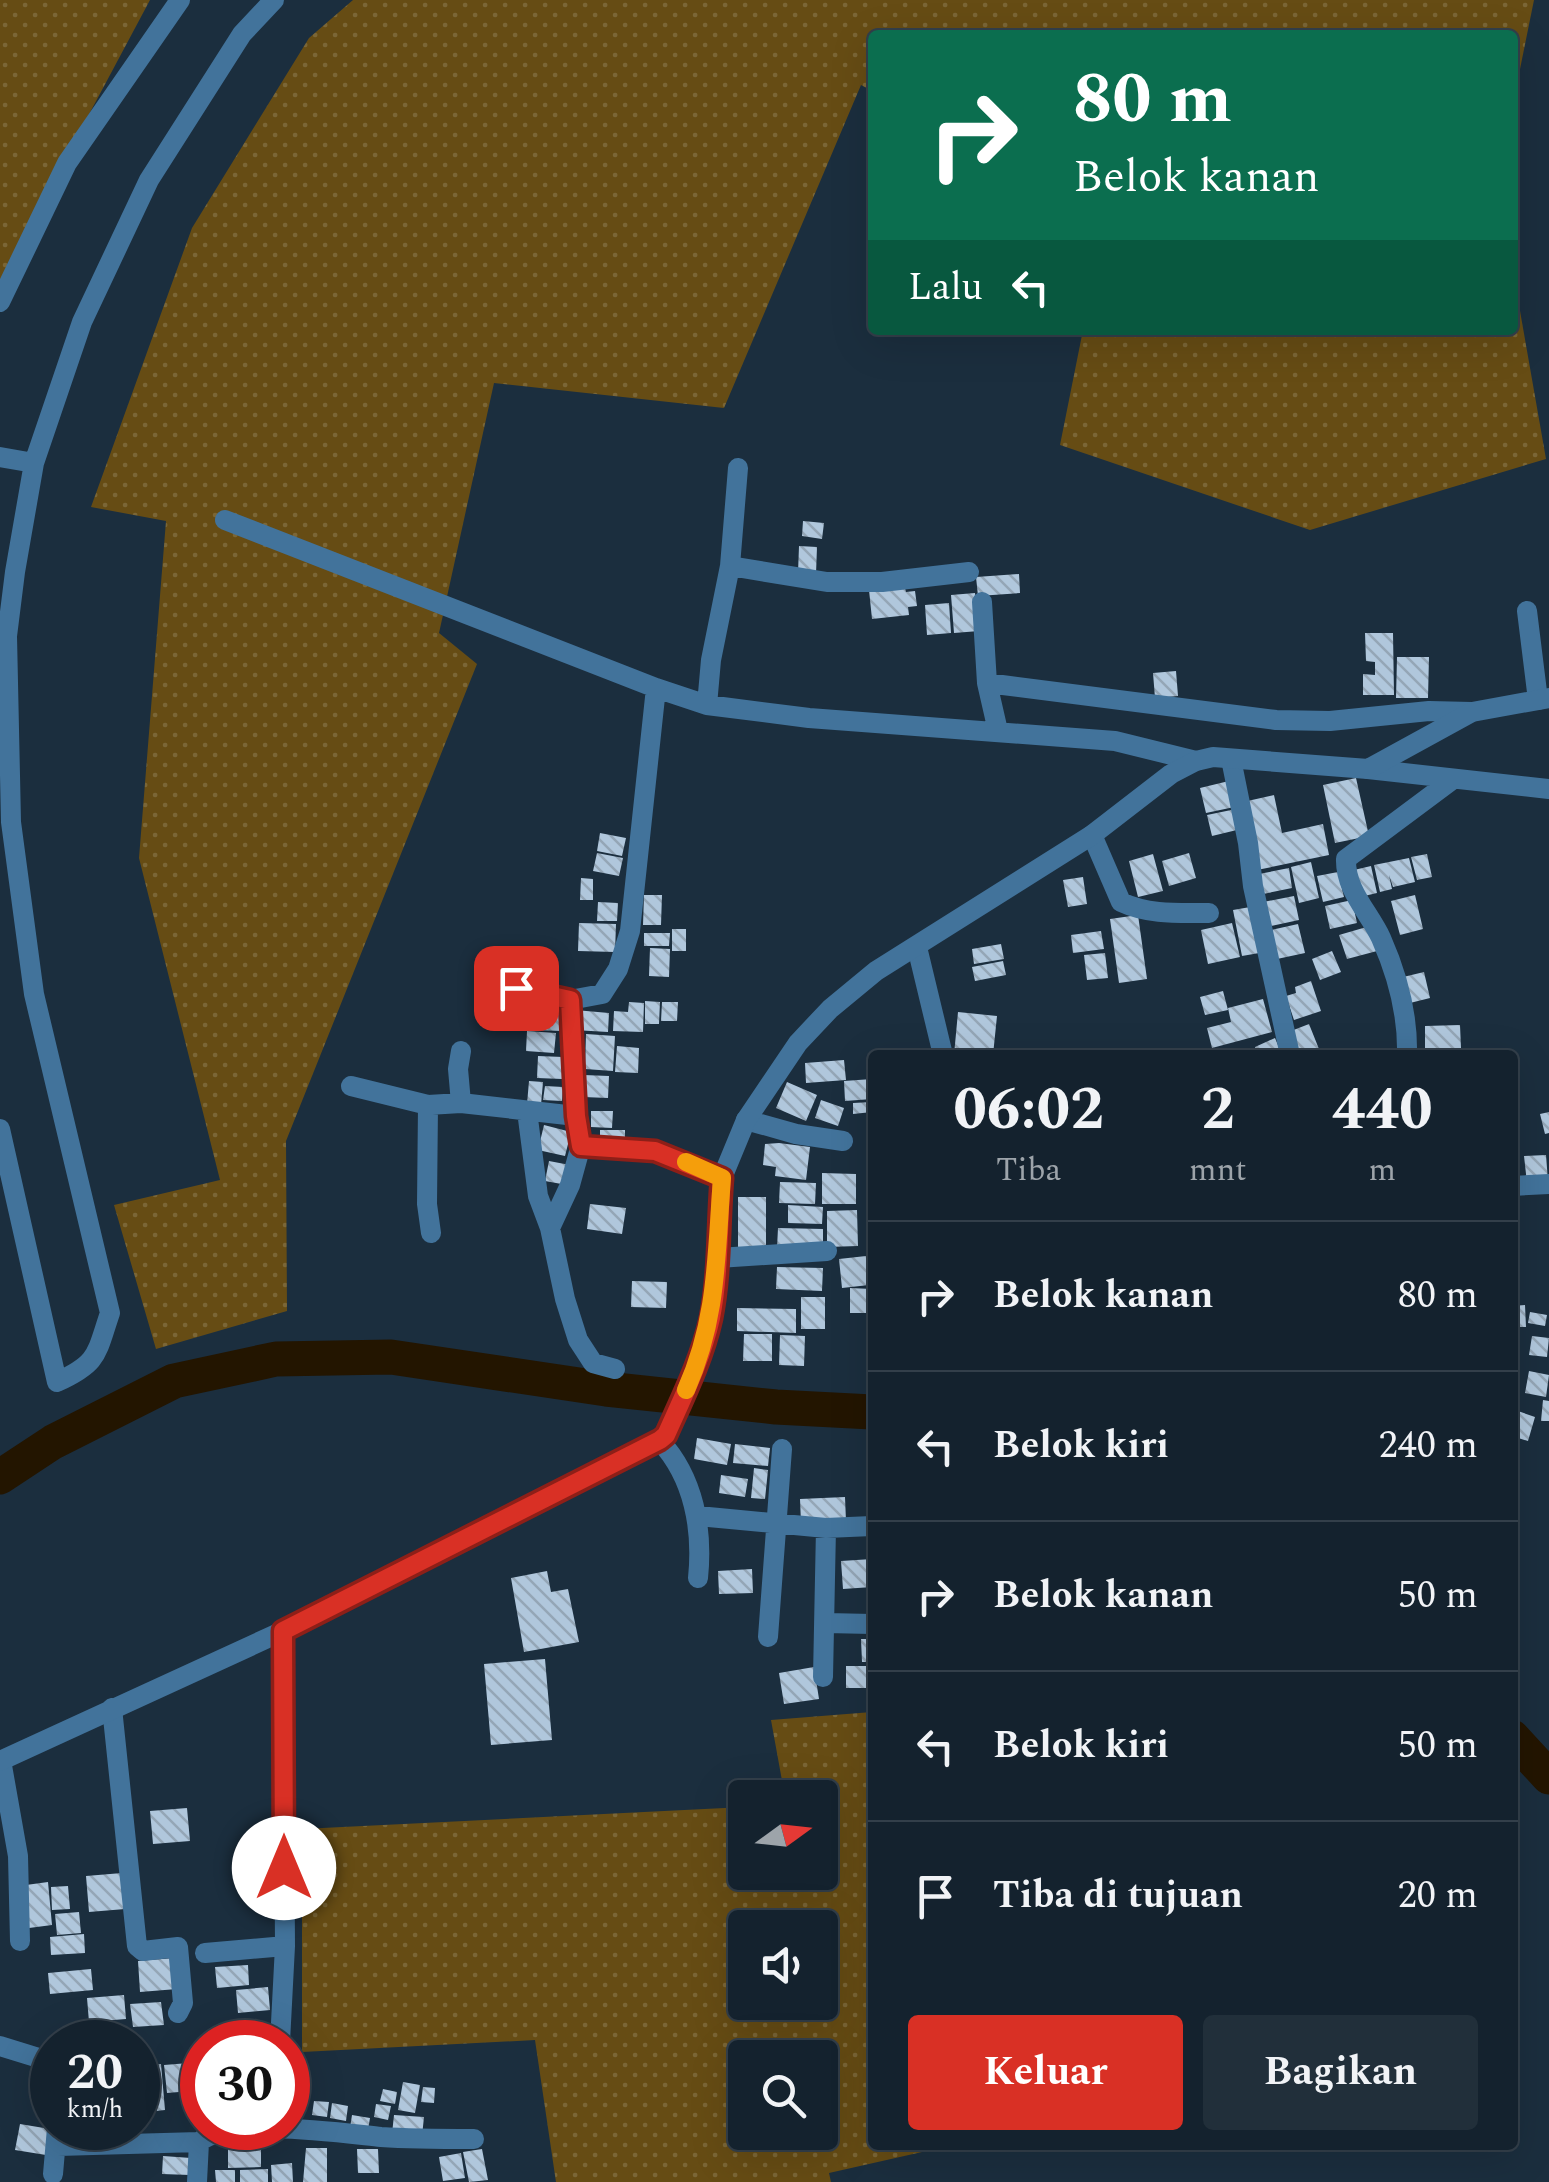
<!DOCTYPE html>
<html lang="id">
<style>
:root{--surface:#14222e;--page:#212f3a;--text:#f1f3f6;--muted:#9da4aa;--line:#333f4a;--accent:#d93025}
body{margin:0;font-family:Spectral,serif;background:var(--page);color:var(--text);height:100vh;display:flex;flex-direction:column;font-size:38px;white-space:nowrap}
*{box-sizing:border-box;margin:0}
p{font-size:32px;color:var(--muted)}
.icon{flex:none;width:55px;height:55px;fill:none;stroke:currentColor;stroke-width:2;stroke-linecap:round;stroke-linejoin:round}
.map{position:relative;flex:1;overflow:hidden}
.panel{position:absolute;left:868px;top:1050px;width:650px;height:1100px;display:flex;flex-direction:column;background:var(--surface);border-radius:10px;box-shadow:0 10px 40px #0002,0 0 0 2px var(--line)}
.panel>*{flex:none}
.hud{position:absolute;left:868px;top:30px;width:650px;height:305px;border-radius:10px;box-shadow:0 10px 40px #0002,0 0 0 2px var(--line);background:#0b6e4f;color:#fff;overflow:hidden}
.needle{width:65px;rotate:75deg}
.buttons{position:absolute;left:728px;top:1780px;display:grid;gap:20px}
.buttons a{display:grid;place-items:center;width:110px;height:110px;border-radius:10px;background:var(--surface);box-shadow:0 10px 40px #0002,0 0 0 2px var(--line);font-size:50px}
.speed{position:absolute;left:30px;top:2020px;display:flex;gap:20px;font-size:50px;font-weight:700;text-align:center}
.speed>*{display:grid;place-content:center;width:130px;height:130px;border-radius:50%;background:var(--surface);box-shadow:0 10px 40px #0002,0 0 0 2px var(--line);line-height:1}
.speed small{font-size:25px;font-weight:400}
.speed .limit{border:15px solid #d22;background:#fff;color:#111}
.pin{position:absolute;display:grid;place-items:center;width:85px;height:85px;color:#fff;margin:-42px;border-radius:20px;box-shadow:0 5px 15px #0006}
.me{position:absolute;width:110px;margin:-55px;rotate:0deg;stroke-linejoin:round;filter:drop-shadow(0 0 8px #0008)}
.turn{display:flex;align-items:center;gap:35px;height:210px;padding:0 40px;font-size:45px}
.turn .icon{width:130px;height:130px;stroke-width:2.5}
.turn b{display:block;font-size:70px;line-height:85px}
.then{display:flex;align-items:center;height:95px;padding:0 40px;background:#0003;gap:20px;font-size:38px}
.eta{display:flex;justify-content:space-evenly;align-items:center;height:170px;text-align:center}
.eta b{font-size:60px;font-weight:700;line-height:70px}
.primary-button{display:flex;gap:20px;margin-top:auto;padding:20px 40px}
.primary-button a{flex:1;height:115px;border-radius:10px;background:var(--accent);color:#fff;font-size:40px;font-weight:700;line-height:115px;text-align:center}
.primary-button a+a{background:var(--page);color:var(--text)}
ul{padding:0;list-style:none}
li{display:flex;align-items:center;gap:30px;height:150px;padding:0 40px;border-top:2px solid var(--line)}
li div{flex:1}
li b{display:block;font-size:38px}
li em{font-style:normal}
.map>svg:first-child{display:block}
.grass{fill:url(#grass-dots);fill-rule:evenodd}
.lines{fill:none;stroke-linecap:round;stroke-linejoin:round}
.river{stroke:#231500;stroke-width:35}
.building{fill:url(#building-back-hatch)}
.minor{stroke:#42739b;stroke-width:20}
.tertiary{stroke:#42739b;stroke-width:20}
.route-casing{stroke:#8d1f18;stroke-width:25}
.route{stroke:#d93025;stroke-width:18}
.slow{stroke:#f59e0b;stroke-width:18}
</style>
<div class="map">
<svg width="1549" height="2182" viewBox="0 0 1549 2182">
<defs>
<pattern id="grass-dots" width="8" height="8" patternUnits="userSpaceOnUse" patternTransform="scale(2.5)"><rect width="8" height="8" fill="#664c14"/><path d="M2 2h.1M6 6h.1" fill="none" stroke="#7b6636" stroke-width="1.8" stroke-linecap="round"/></pattern>
<pattern id="building-back-hatch" width="6" height="6" patternUnits="userSpaceOnUse" patternTransform="scale(2.5)"><rect width="6" height="6" fill="#b0c7dc"/><path d="M-1 5l2 2M0 0l6 6M5-1l2 2" fill="none" stroke="#94a6b6"/></pattern>
</defs>
<rect width="100%" height="100%" fill="#1b2e3e"/>
<!-- grass -->
<path class="grass" d="M0,0H150L0,281Z
M353,0H1534L1519,74L1513,224L1512,35H872V91L861,85L724,408L494,383L439,633L477,664L286,1141L287,1311L156,1349L114,1205L220,1180L139,858L166,521L91,507L192,228L309,38Z
M1513,271L1546,459L1310,530L1060,445L1083,330H1512Z
M872,1712V2145H953L829,2173L831,2182H556L535,2040L302,2052V1829L745,1807V1872H820V1798L785,1797L771,1720ZM745,1928H820V2002H745ZM745,2058H820V2132H745Z"/>
<g class="lines">
<!-- river -->
<path class="river" d="M0,1477L53,1442L174,1381L276,1359L391,1357L606,1389L776,1407L872,1412
M1512,1737L1549,1777"/>
</g>
<!-- building -->
<path class="building" d="M803,521L824,523L822,539L802,536Z
M799,546L817,547L816,574L798,573Z
M1019,574L1020,593L978,596L976,577Z
M904,584L906,592L915,591L917,606L908,607L909,615L872,619L869,590Z
M975,593L979,631L954,633L951,595Z
M949,603L951,633L927,635L925,605Z
M1365,633H1393L1394,695H1363V674L1375,675V662L1366,661Z
M1397,657H1429L1428,698H1396Z
M1176,671L1178,696L1155,698L1153,673Z
M1356,778L1369,836L1335,843L1323,785Z
M1233,780L1239,806L1206,813L1200,788Z
M1274,795L1282,833L1323,824L1329,855L1257,870L1243,802Z
M1236,809L1241,829L1212,836L1207,815Z
M600,833L626,838L622,856L597,851Z
M597,853L623,858L619,876L593,871Z
M1189,853L1196,878L1169,886L1162,861Z
M1153,854L1163,891L1138,897L1129,861Z
M1427,854L1432,877L1417,880L1411,857Z
M1409,858L1415,882L1393,887L1389,875L1392,889L1380,892L1374,865Z
M1311,862L1319,898L1299,903L1291,867Z
M1371,866L1377,893L1360,897L1354,870Z
M1289,868L1292,888L1263,894L1259,874Z
M1338,872L1344,897L1323,902L1317,876Z
M1083,877L1087,904L1068,907L1063,880Z
M581,878L593,879V900H580Z
M644,895H662L661,925H643Z
M1415,895L1423,929L1400,935L1391,901Z
M1294,896L1299,920L1267,927L1263,902Z
M1352,900L1357,923L1330,929L1325,906Z
M598,902L618,903L617,921H597Z
M1256,906L1265,952L1242,956L1233,910Z
M1138,915L1147,979L1119,983L1110,919Z
M579,923L616,924L615,952L578,951Z
M1232,923L1240,957L1208,964L1201,930Z
M1298,924L1305,953L1277,959L1271,930Z
M1370,926L1377,951L1347,959L1339,935Z
M672,929H686V951H672Z
M1101,931L1104,949L1073,953L1071,935Z
M644,933H670L669,946H644Z
M1001,944L1004,959L974,964L972,949Z
M650,948L670,949L669,977L649,976Z
M1332,951L1341,972L1320,980L1312,959Z
M1105,953L1108,978L1087,980L1084,955Z
M1003,961L1006,975L975,981L972,967Z
M1424,972L1430,998L1406,1004L1399,978Z
M1311,981L1321,1011L1294,1020L1286,996L1296,993L1295,987Z
M1223,991L1228,1010L1205,1015L1200,997Z
M1263,999L1272,1032L1212,1048L1207,1028L1231,1022L1228,1008Z
M645,1001L660,1002L659,1024H645Z
M629,1002L644,1003L643,1032L613,1031L614,1011L628,1012Z
M662,1002H678L677,1021H661Z
M533,1007L563,1009L562,1031L532,1030Z
M575,1010L609,1013L608,1032L574,1030Z
M958,1012L997,1016L993,1055H954Z
M1309,1024L1319,1049L1301,1055L1291,1031Z
M1460,1025L1461,1048L1425,1049V1026Z
M527,1031L556,1033L554,1053L526,1051Z
M586,1034L615,1036L613,1071L585,1069Z
M1275,1038L1282,1055H1258L1255,1047Z
M617,1046L639,1048L638,1073L615,1072Z
M1458,1050V1055H1421V1052Z
M538,1056L563,1057L562,1079L537,1078Z
M844,1060L846,1080L806,1083L805,1063Z
M584,1075L609,1076L608,1098L583,1097Z
M872,1079V1099L845,1101L844,1081Z
M529,1081L543,1082L541,1105L527,1104Z
M787,1082L817,1095L806,1121L776,1108Z
M545,1086L563,1087L562,1101L543,1100Z
M821,1100L844,1108L838,1126L815,1118Z
M872,1102V1112L853,1114V1103Z
M591,1111H613L612,1128L591,1127Z
M1549,1112V1133L1545,1134L1540,1114Z
M544,1125L571,1132L565,1156L538,1150Z
M600,1130H625V1146H600Z
M779,1143L810,1147L806,1180L775,1176L776,1167L763,1165L765,1144Z
M1546,1155L1548,1181L1527,1183L1524,1156Z
M549,1161L570,1165L567,1185L545,1181Z
M822,1173L856,1174V1204H822Z
M780,1182L816,1183L815,1204L779,1203Z
M738,1197H766V1248H738Z
M590,1204L626,1208L622,1234L587,1229Z
M788,1205L823,1207L822,1224L788,1223Z
M857,1210L858,1246L827,1247V1211Z
M778,1228L823,1229V1250L777,1248Z
M866,1256L869,1285L842,1288L839,1259Z
M777,1267L823,1268L822,1291L776,1289Z
M632,1281L667,1282L666,1308L631,1307Z
M850,1288L872,1289V1313H850Z
M801,1297H825V1329H801Z
M1525,1305L1526,1327H1512V1306Z
M737,1308L796,1309V1333L737,1331Z
M1530,1312L1547,1315L1545,1326L1528,1323Z
M744,1334H772V1361H743Z
M780,1335L805,1336L804,1366L779,1365Z
M1532,1336L1549,1338L1547,1357L1529,1355Z
M1529,1371L1549,1375L1546,1397L1525,1393Z
M1543,1400L1549,1401V1421H1541Z
M1512,1409L1535,1417L1528,1441L1512,1436Z
M697,1438L731,1444L727,1465L694,1459Z
M735,1444L770,1448L768,1466L733,1463Z
M754,1468L768,1470L765,1499L751,1498Z
M721,1475L748,1479L745,1497L719,1493Z
M845,1497L846,1521L801,1523L800,1499Z
M872,1559V1587L843,1589L841,1561Z
M752,1569L753,1593L719,1594L718,1571Z
M547,1571L551,1592L568,1589L579,1642L524,1652L511,1578Z
M861,1639H872V1662H862Z
M545,1659L552,1740L491,1745L484,1664Z
M846,1666H868V1688H846Z
M814,1667L819,1699L784,1704L779,1673Z
M187,1808L190,1841L153,1844L150,1811Z
M122,1873L125,1909L89,1912L86,1876Z
M48,1882L52,1925L29,1928L26,1885Z
M68,1886L70,1909L52,1910L51,1887Z
M79,1912L81,1933L57,1935L55,1914Z
M84,1934L85,1953L51,1955L50,1937Z
M174,1958L177,1989L140,1992L138,1961Z
M248,1965L249,1985L217,1988L215,1967Z
M91,1969L93,1990L50,1994L48,1973Z
M268,1987L270,2010L238,2013L236,1990Z
M124,1995L126,2019L89,2022L87,1998Z
M161,2002L164,2025L133,2027L130,2004Z
M229,2022H258V2042H229Z
M189,2063L191,2091L167,2093L164,2065Z
M161,2064L165,2110L138,2113V2066Z
M403,2082L420,2085L415,2113L398,2110Z
M423,2087L435,2088L434,2103L421,2102Z
M383,2089L397,2092L395,2104L380,2101Z
M314,2101L329,2102L327,2117L312,2115Z
M332,2103L348,2106L346,2121L330,2118Z
M376,2104L391,2106L388,2120L374,2117Z
M352,2115L370,2118L368,2130L350,2128Z
M394,2115L424,2117L422,2136L392,2134Z
M20,2124L50,2129L46,2155L15,2150Z
M74,2128H92V2134L75,2136Z
M228,2147H261V2167L228,2168Z
M306,2148H327V2182H303Z
M357,2149H378L379,2173H358Z
M482,2149L488,2180L469,2182L463,2152Z
M461,2153L465,2178L443,2181L439,2157Z
M163,2156L191,2158L190,2175L162,2174Z
M292,2163L293,2182H272L271,2165Z
M268,2169V2182H240V2170Z
M215,2170H235V2182H216Z"/>
<g class="lines">
<!-- minor -->
<path class="minor" d="M0,302L67,163L180,0
M0,457L34,463
M225,520L656,688L707,705L809,718L1115,741L1196,761
M730,566L827,582H882L969,572
M982,602L987,683L998,731
M1527,611L1538,700
M987,683L1276,720L1330,721L1429,711L1472,712
M707,705L711,660L730,566L738,468
M1231,759L1248,843L1253,886L1290,1055
M1368,769L1549,789
M1092,835L1121,902C1149,915 1178,913 1209,913
M917,947L943,1055
M489,982L570,1000L602,994L618,969L630,931L656,688
M570,1000L576,1116L581,1145L570,1185L550,1228L565,1299L578,1340L593,1363L615,1369
M461,1051L458,1069L461,1103
M1407,1055C1408,1016 1397,974 1381,938C1369,912 1345,890 1346,859L1452,780
M351,1086L428,1105L461,1103L576,1116
M428,1105L427,1204L431,1233
M527,1111L538,1196L550,1228
M746,1120L796,1134L843,1141
M0,1129L57,1382C99,1363 96,1354 110,1313L34,994L11,822L7,636L15,572L34,463L82,322L149,180L242,34L274,0
M581,1145L655,1151L722,1178
M1512,1186L1549,1184
M718,1258L827,1251
M660,1441C694,1478 703,1529 698,1578
M698,1516L826,1528L872,1526
M826,1623L872,1624
M768,1637L782,1449
M823,1677L826,1528
M112,1708L137,1946L143,1951L178,1947L183,2003L178,2013
M1,1760L18,1856L20,1941
M205,1953L285,1946
M280,2042L285,1946L283,1631
M0,2046L42,2059L52,2079
M58,2146L199,2142C229,2117 341,2133 381,2137C412,2139 443,2139 474,2139
M53,2174L57,2128
M197,2182L199,2142"/>
<!-- tertiary -->
<path class="tertiary" d="M0,1761L283,1631L660,1441L666,1435L692,1376L710,1320L716,1286L722,1178L746,1120L798,1043L830,1009L876,971L1092,835L1171,774L1196,761L1213,757L1368,769L1472,712L1549,698"/>
</g>
<g class="lines">
<!-- route casing -->
<g class="route-casing">
<path id="route" d="M284,1868L283,1631L660,1440L666,1435C683,1397 702,1359 711,1318C720,1272 718,1224 722,1178L655,1151L581,1146L576,1116L570,1000L516,988"/>
</g>
<!-- route -->
<use href="#route" class="route"/>
<!-- slow -->
<path class="slow" d="M686,1390C718,1318 716,1254 722,1178L686,1162"/>
</g>
</svg>
<div class="buttons">
<a><svg class="needle" viewBox="-14 -14 28 28"><path d="M0-13l5 13h-10z" fill="#e53935"/><path d="M0 13l5-13h-10z" fill="#9da4aa"/></svg></a>
<a><svg class="icon" aria-label="sound" viewBox="0 0 24 24"><path d="M4 9h4l5-4v14l-5-4H4zM17 9q2 3 0 6"/></svg></a>
<a><svg class="icon" aria-label="search" viewBox="0 0 24 24"><circle cx="10" cy="10" r="6"/><path d="M15 15l6 6"/></svg></a>
</div>
<div class="speed"><div>20<small>km/h</small></div><div class="limit">30</div></div>
<div class="pin" style="left:516px;top:988px;background:#d93025"><svg class="icon" aria-label="arrive" viewBox="0 0 24 24"><path d="M6 21V4h12l-3 4 3 4H6"/></svg></div>
<svg class="me" style="left:284px;top:1868px" viewBox="-20 -20 40 40"><circle r="19" fill="#fff"/><path d="M0-13L10 11 0 6-10 11z" fill="#d93025"/></svg>
<div class="hud">
<div class="turn"><svg class="icon" aria-label="right" viewBox="0 0 24 24"><path d="M7 20v-9h11M14 6l5 5-5 5"/></svg><div><b>80 m</b>Belok kanan</div></div>
<div class="then">Lalu<svg class="icon" aria-label="left" viewBox="0 0 24 24"><path d="M17 20v-9H6M10 6l-5 5 5 5"/></svg></div>
</div>
<section class="panel">
<div class="eta">
<div><b>06:02</b><p>Tiba</p></div>
<div><b>2</b><p>mnt</p></div>
<div><b>440</b><p>m</p></div>
</div>
<ul>
<li><svg class="icon" aria-label="right" viewBox="0 0 24 24"><path d="M7 20v-9h11M14 6l5 5-5 5"/></svg><div><b>Belok kanan</b></div><em>80 m</em></li>
<li><svg class="icon" aria-label="left" viewBox="0 0 24 24"><path d="M17 20v-9H6M10 6l-5 5 5 5"/></svg><div><b>Belok kiri</b></div><em>240 m</em></li>
<li><svg class="icon" aria-label="right" viewBox="0 0 24 24"><path d="M7 20v-9h11M14 6l5 5-5 5"/></svg><div><b>Belok kanan</b></div><em>50 m</em></li>
<li><svg class="icon" aria-label="left" viewBox="0 0 24 24"><path d="M17 20v-9H6M10 6l-5 5 5 5"/></svg><div><b>Belok kiri</b></div><em>50 m</em></li>
<li><svg class="icon" aria-label="arrive" viewBox="0 0 24 24"><path d="M6 21V4h12l-3 4 3 4H6"/></svg><div><b>Tiba di tujuan</b></div><em>20 m</em></li>
</ul>
<div class="primary-button"><a>Keluar</a><a>Bagikan</a></div>
</section>
</div>
